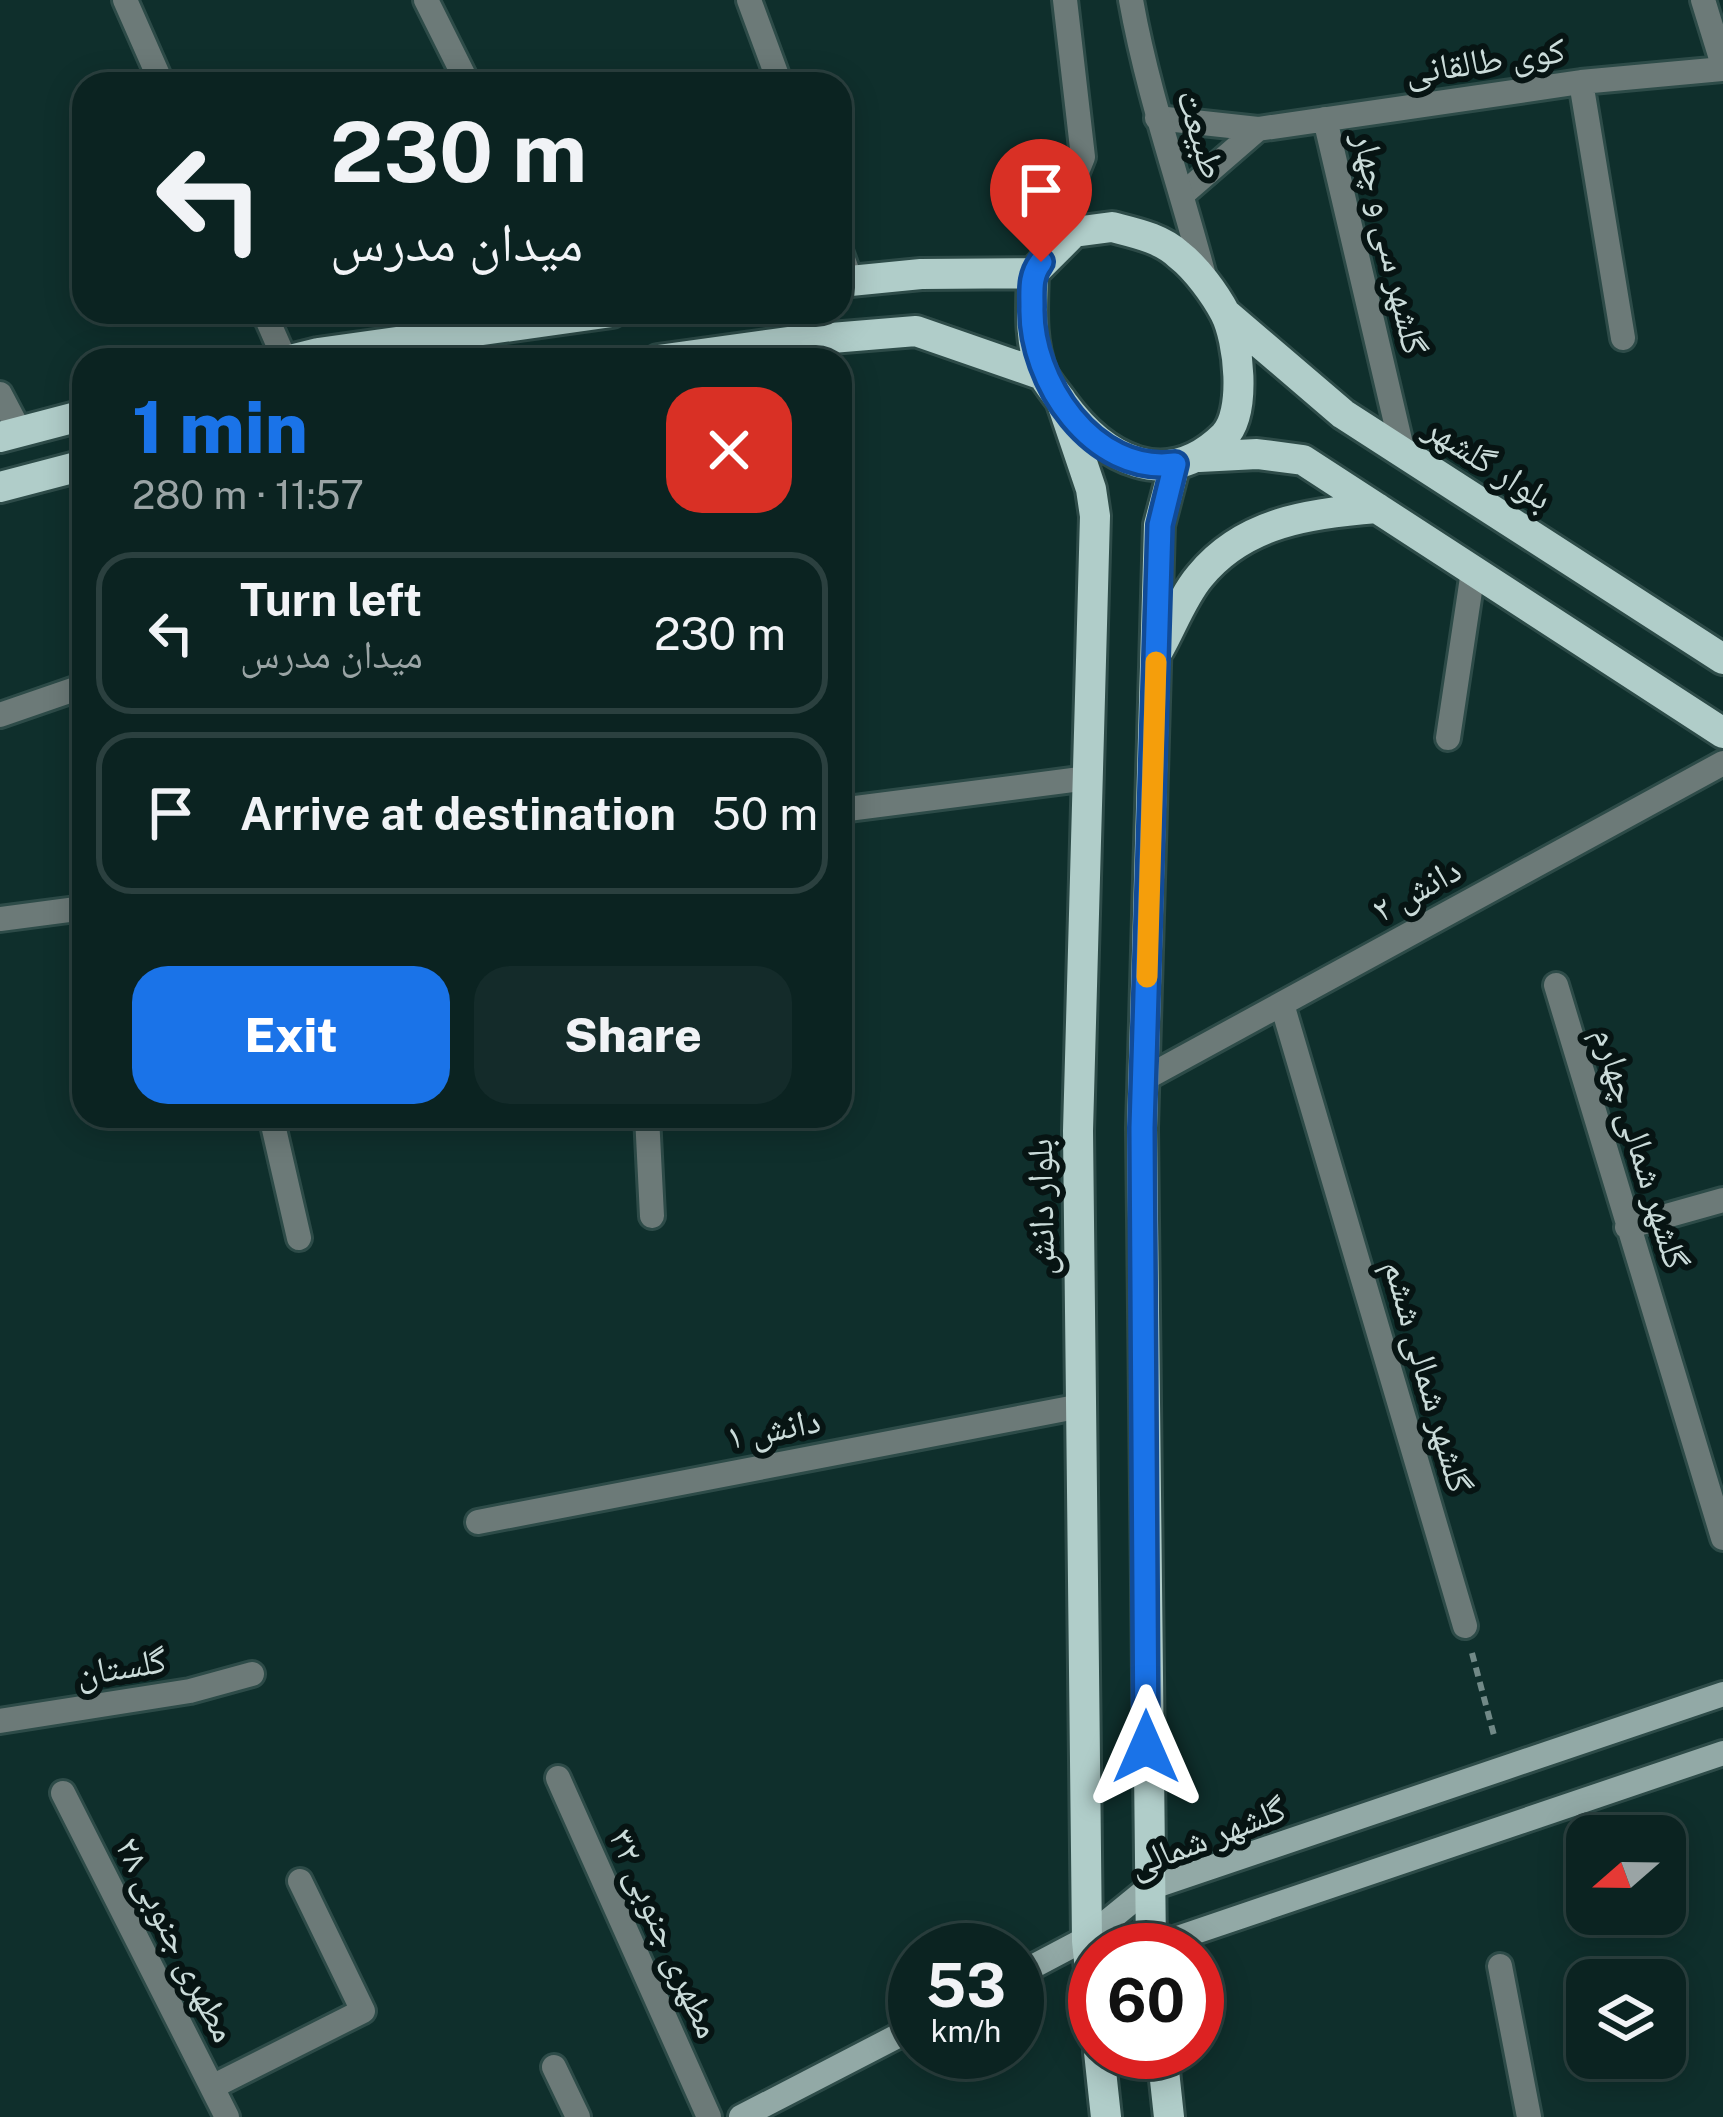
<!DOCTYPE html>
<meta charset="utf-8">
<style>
:root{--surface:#0b2321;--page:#142b2a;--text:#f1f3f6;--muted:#9aa4a5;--line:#2b403f;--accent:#1a73e8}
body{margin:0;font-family:"Public Sans","Noto Naskh Arabic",sans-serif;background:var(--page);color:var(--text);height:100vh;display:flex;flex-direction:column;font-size:45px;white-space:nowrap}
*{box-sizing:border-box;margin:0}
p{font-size:39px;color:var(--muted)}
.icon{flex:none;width:66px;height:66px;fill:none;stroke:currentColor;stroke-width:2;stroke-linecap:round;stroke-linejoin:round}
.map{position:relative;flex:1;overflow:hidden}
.side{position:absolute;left:72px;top:348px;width:780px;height:780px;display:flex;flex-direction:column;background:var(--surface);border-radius:36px;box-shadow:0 6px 30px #0003,0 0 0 3px var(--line)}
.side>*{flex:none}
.hud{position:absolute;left:72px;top:72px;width:780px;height:252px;border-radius:36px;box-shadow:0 6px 30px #0003,0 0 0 3px var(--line);background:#0b2321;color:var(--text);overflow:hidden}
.needle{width:78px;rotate:250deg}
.controls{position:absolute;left:1566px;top:1815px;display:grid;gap:24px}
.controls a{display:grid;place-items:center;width:120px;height:120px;border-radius:24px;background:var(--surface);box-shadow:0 6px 30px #0003,0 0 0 3px var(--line);font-size:60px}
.speed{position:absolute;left:888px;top:1923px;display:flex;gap:24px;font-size:60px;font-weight:700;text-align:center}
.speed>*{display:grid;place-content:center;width:156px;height:156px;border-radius:50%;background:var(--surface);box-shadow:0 6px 30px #0003,0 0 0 3px var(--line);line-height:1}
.speed small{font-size:30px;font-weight:400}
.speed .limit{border:18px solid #d22;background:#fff;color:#111}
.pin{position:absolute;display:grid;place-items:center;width:102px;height:102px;color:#fff;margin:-123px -51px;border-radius:50% 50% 50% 0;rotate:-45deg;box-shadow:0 0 12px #0007}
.pin .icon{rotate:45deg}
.me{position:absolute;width:132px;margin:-66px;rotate:0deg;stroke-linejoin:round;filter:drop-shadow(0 0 9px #0008)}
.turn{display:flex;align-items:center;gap:42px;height:252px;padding:0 60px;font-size:54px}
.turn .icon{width:156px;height:156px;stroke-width:2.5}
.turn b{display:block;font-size:84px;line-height:102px}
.round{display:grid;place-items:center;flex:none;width:126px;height:126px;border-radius:36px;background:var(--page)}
.summary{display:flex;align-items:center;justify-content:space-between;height:204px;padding:0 60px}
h1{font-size:72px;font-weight:800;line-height:90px;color:var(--accent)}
.button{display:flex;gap:24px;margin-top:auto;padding:24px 60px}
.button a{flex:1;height:138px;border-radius:36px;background:var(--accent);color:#fff;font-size:48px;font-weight:800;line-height:138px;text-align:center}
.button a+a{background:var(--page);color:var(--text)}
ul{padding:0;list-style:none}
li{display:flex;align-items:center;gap:36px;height:162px;margin:0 24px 18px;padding:0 36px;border:6px solid var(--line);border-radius:36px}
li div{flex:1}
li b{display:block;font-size:45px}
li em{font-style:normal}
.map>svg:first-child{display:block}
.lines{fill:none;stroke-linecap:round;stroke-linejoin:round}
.minor-casing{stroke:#2d4b48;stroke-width:30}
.tertiary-casing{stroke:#2d4b48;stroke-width:30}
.secondary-casing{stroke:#2d4b48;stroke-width:30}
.primary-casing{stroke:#2d4b48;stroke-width:36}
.path{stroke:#718987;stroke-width:6;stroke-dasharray:9 6;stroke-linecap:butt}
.minor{stroke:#6c7a78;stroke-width:24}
.tertiary{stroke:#6c7a78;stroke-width:24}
.secondary{stroke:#92a9a6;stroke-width:24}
.primary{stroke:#b0cdc9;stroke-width:30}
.route-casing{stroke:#114b97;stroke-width:30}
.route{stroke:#1a73e8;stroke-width:21}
.slow{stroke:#f59e0b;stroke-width:21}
.labels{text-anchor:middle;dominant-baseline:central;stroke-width:12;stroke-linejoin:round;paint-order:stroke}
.street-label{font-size:36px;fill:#cadbd9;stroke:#071413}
</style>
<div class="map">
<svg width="1723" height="2117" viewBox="0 0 1723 2117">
<rect width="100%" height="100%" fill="#0f2f2c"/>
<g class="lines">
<!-- minor casing -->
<g class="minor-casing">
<path id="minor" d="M125,0L162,84
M426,0L468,84
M749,0L780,84
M1703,0L1723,65
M1581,82L1623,338
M1157,118L1258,129L1581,82L1723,69
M1325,119L1403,453
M1183,194L1258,129
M840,251L851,281
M264,312L285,360
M0,394L20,432
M0,715L84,686
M1448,738L1473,571
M840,810L1088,778
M0,919L84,908
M1556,985L1723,1538
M1282,1004L1465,1626
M1144,1079L1723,763
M271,1116L299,1238
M647,1116L652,1216
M1627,1227L1723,1200
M478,1522L1081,1406
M0,1721L190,1691L252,1674
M558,1778L709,2117
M63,1793L227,2117
M1500,1966L1529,2117
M554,2067L578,2117
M212,2087L363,2011L300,1881"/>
</g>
<!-- tertiary casing -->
<g class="tertiary-casing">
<path id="tertiary" d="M1131,0C1148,96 1181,187 1205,280
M1042,259L1083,157L1065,0"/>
</g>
<!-- secondary casing -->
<g class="secondary-casing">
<path id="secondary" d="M1087,1938L1151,1947L1723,1753
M1017,1975L1087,1938L1147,1889L1723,1694
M741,2117L915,2027"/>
</g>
<!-- primary casing -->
<g class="primary-casing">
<path id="primary" d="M1112,227C1135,233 1161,238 1179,255C1196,268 1215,294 1225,313C1239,340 1247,413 1224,436C1166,493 1104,459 1063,403C1056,393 1047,383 1042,373C1029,340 1032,307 1033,273L1074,232Z
M840,282L921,274L1033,273
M1226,314L1343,414L1723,659
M290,360L318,353L612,312
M658,360L795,341L916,331L1043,375
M1061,400L1091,489L1095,516L1078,1131L1087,1941L1095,2019
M0,437L84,415
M1199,457L1257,454L1303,460L1723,733
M0,487L84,465
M1159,649C1172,626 1183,596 1200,576C1244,522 1311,513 1377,508
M1151,1950L1142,1128L1159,525L1175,464
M1099,2052L1106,2117
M1162,2052L1169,2117"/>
</g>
<!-- path -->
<path class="path" d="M1472,1653L1495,1739"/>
<!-- minor -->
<use href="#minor" class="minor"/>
<!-- tertiary -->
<use href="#tertiary" class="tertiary"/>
<!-- secondary -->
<use href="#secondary" class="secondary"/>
<!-- primary -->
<use href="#primary" class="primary"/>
</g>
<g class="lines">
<!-- route casing -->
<g class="route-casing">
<path id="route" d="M1041,262C1030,276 1032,290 1032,307C1030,381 1093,475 1175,464L1160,525L1142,1128L1146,1747"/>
</g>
<!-- route -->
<use href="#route" class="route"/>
<!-- slow -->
<path class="slow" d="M1147,977L1156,662"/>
</g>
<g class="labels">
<!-- street labels -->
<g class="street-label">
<text transform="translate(1485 60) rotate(-8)">کوی طالقانی</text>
<text transform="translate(1202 134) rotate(73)">طبیعت</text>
<text transform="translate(1391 243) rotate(77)">گلشهر سی و چهار</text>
<text transform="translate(1489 462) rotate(33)">بلوار گلشهر</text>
<text transform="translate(1416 889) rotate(-29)">۲ دانش</text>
<text transform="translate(1642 1148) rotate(73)">گلشهر شمالی چهارم</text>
<text transform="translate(1040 1207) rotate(-91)">بلوار دانش</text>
<text transform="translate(1429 1376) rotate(74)">گلشهر شمالی ششم</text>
<text transform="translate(773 1428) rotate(-11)">دانش ۱</text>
<text transform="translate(121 1666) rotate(-9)">گلستان</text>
<text transform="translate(1207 1836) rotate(-21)">گلشهر شمالی</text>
<text transform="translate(666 1933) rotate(66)">مطهری جنوبی ۳۲</text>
<text transform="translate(177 1939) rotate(63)">۲۸ مطهری جنوبی</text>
</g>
</g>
</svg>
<div class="controls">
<a><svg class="needle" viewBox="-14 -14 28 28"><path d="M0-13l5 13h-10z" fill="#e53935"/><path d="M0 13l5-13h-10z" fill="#9aa4a5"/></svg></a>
<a><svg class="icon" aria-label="layers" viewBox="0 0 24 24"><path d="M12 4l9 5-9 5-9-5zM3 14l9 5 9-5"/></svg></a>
</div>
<div class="speed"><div>53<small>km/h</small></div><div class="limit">60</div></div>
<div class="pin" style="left:1041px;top:262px;background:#d93025"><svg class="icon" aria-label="arrive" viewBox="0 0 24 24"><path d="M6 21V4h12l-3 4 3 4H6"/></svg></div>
<svg class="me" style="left:1146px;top:1747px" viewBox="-20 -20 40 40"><path d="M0-17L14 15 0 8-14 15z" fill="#1a73e8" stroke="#fff" stroke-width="4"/></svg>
<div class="hud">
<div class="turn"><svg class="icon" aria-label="left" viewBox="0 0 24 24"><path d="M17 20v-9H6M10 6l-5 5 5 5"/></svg><div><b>230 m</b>میدان مدرس</div></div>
</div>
<section class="side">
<div class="summary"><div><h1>1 min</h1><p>280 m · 11:57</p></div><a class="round" style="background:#d93025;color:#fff"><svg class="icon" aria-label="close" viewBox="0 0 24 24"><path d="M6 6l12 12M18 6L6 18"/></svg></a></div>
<ul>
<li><svg class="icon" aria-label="left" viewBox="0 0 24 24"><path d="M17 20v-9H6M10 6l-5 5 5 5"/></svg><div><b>Turn left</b><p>میدان مدرس</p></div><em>230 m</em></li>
<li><svg class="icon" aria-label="arrive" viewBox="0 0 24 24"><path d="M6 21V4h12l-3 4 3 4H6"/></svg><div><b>Arrive at destination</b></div><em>50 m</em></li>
</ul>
<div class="button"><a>Exit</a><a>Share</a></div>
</section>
</div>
